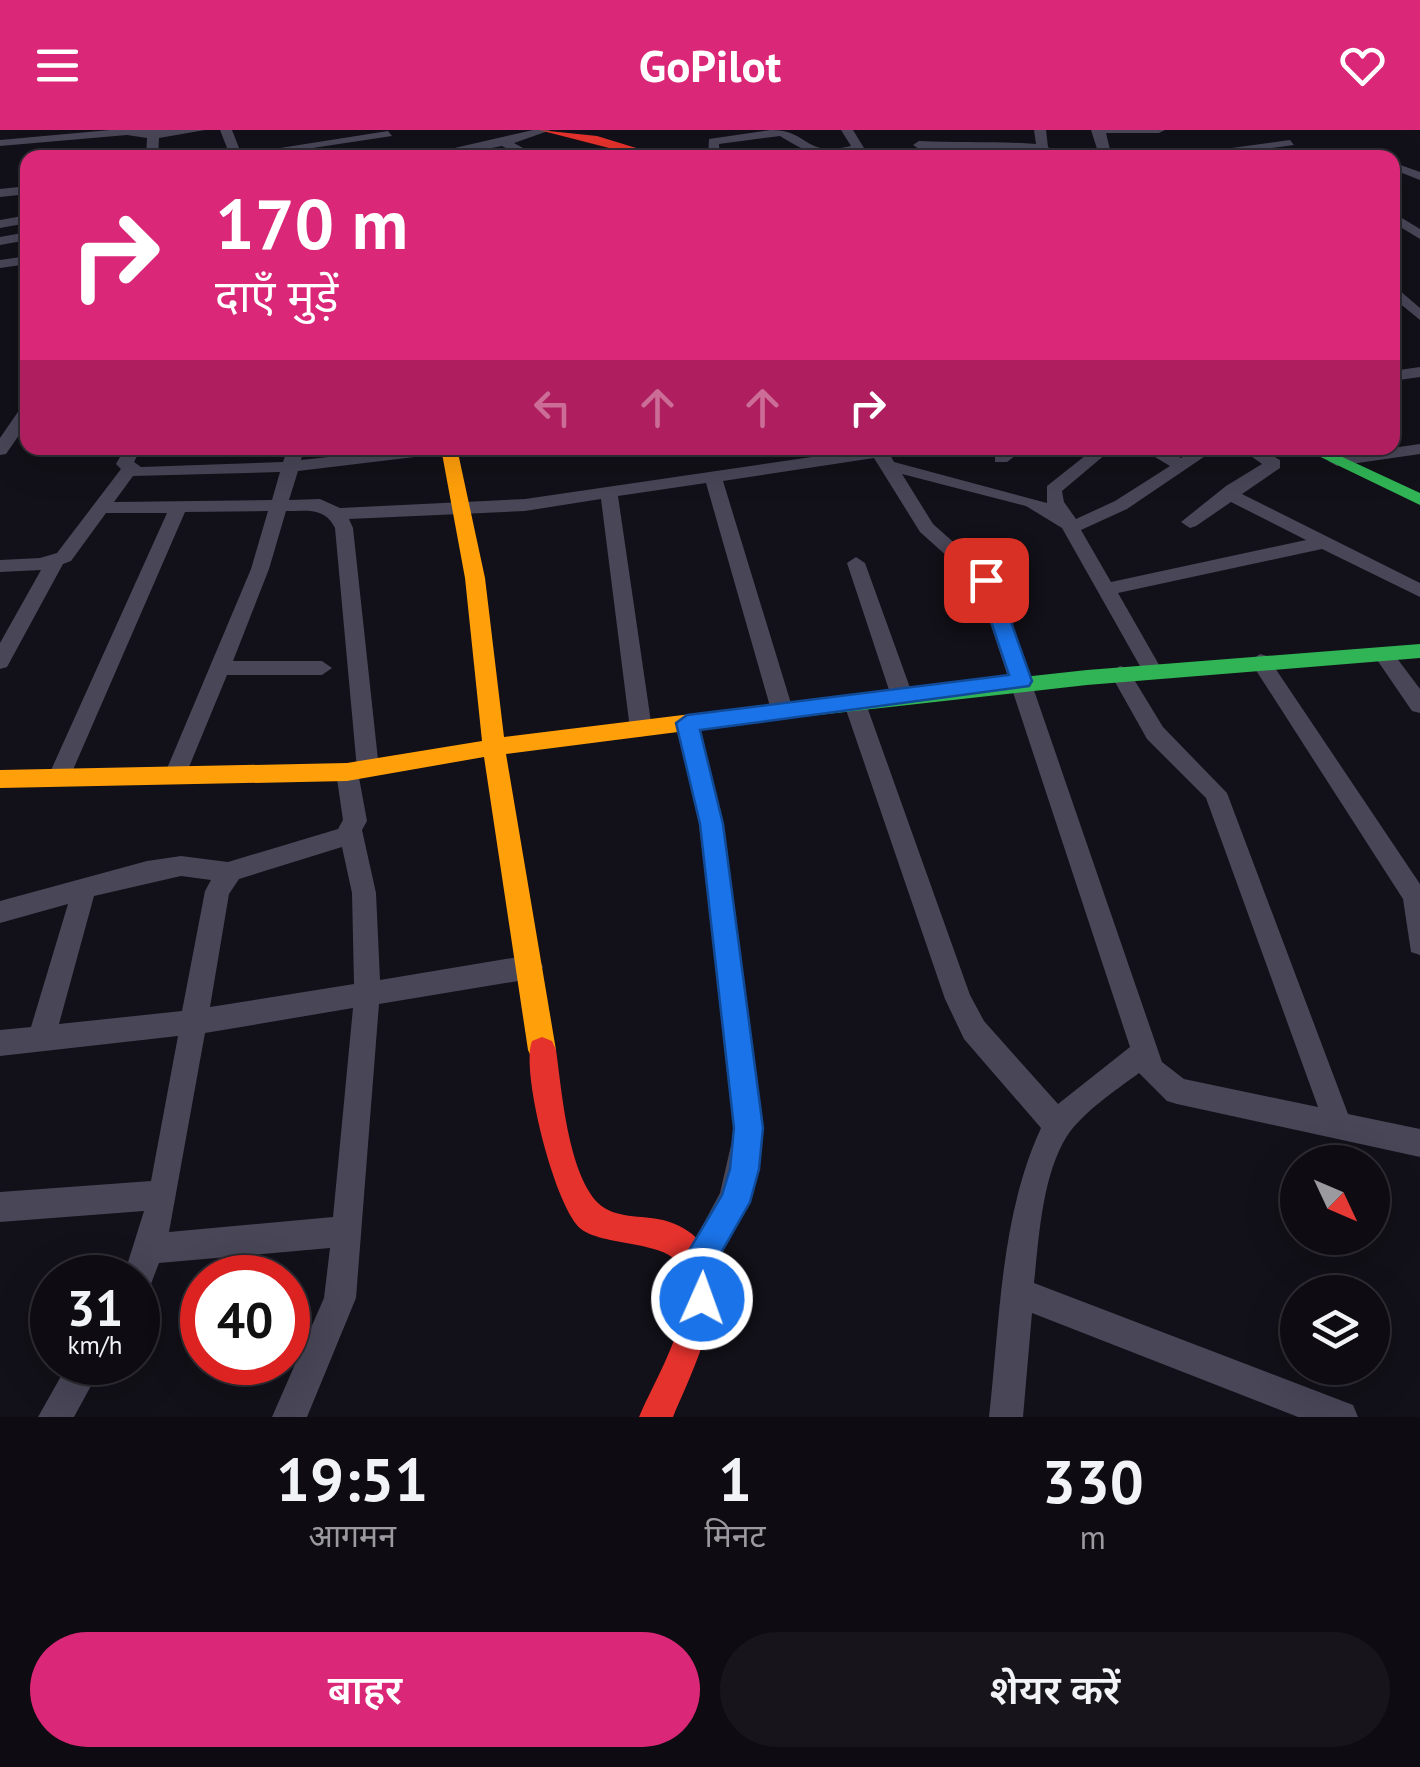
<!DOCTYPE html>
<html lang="hi">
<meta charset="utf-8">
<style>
:root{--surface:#0e0c12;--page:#17151b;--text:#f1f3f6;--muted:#9b9b9f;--line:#2e2c32;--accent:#db2777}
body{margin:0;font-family:"PT Sans","Noto Sans Devanagari",sans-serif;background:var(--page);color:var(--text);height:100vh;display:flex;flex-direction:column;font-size:38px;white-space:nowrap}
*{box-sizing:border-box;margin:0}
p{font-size:32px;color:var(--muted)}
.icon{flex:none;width:55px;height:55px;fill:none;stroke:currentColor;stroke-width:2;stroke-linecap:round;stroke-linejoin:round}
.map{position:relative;height:1287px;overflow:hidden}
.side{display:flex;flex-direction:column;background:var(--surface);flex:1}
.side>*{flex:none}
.guide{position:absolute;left:20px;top:20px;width:1380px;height:305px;border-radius:20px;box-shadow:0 10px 40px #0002,0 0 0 2px var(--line);background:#db2777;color:#fff;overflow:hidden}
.needle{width:65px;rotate:134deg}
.fabs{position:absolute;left:1280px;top:1015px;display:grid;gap:20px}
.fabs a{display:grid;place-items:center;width:110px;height:110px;border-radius:50%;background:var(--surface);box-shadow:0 10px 40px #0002,0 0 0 2px var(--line);font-size:50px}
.speed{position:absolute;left:30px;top:1125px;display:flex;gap:20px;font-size:50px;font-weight:700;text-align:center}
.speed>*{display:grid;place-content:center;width:130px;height:130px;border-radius:50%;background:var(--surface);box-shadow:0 10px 40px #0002,0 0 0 2px var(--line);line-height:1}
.speed small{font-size:25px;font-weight:400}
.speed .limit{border:15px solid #d22;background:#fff;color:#111}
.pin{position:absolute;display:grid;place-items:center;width:85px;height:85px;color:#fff;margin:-42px;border-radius:20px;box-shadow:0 5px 15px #0006}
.me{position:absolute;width:110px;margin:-55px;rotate:2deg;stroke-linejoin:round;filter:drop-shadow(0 0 8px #0008)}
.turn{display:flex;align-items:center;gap:35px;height:210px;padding:0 30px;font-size:45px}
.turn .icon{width:130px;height:130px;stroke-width:2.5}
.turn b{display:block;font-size:70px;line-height:85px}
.lanes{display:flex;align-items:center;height:95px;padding:0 30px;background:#0003;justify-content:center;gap:50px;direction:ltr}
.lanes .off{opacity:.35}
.eta{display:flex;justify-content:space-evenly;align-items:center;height:170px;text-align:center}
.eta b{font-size:60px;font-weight:600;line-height:70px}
.primary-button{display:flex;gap:20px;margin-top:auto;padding:20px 30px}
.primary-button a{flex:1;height:115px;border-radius:60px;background:var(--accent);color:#fff;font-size:40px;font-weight:600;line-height:115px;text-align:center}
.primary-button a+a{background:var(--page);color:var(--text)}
header{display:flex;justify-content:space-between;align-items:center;height:130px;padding:0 30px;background:var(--accent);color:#fff;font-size:45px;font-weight:600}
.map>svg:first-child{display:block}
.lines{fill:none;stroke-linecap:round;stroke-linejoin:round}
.street{fill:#484657;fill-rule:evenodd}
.fast{fill:#30b455;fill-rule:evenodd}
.slow{fill:#ff9f0a;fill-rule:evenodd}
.jam{fill:#e5322d;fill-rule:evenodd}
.route{fill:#1a73e8;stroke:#114b97;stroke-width:2.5}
</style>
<header><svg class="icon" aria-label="menu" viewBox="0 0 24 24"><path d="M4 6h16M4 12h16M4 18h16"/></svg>GoPilot<svg class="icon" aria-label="heart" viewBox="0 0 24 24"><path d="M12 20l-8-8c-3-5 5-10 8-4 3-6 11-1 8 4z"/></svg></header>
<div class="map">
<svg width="1420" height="1287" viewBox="0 0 1420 1287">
<rect width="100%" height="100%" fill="#121018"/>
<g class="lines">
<!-- street -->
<path class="street" d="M110,0H205L159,8L158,28H146L147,8L127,5L0,16V10Z
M220,0H232L243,28H231Z
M533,0H551L514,13L541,28H525L502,16L440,28H411Z
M771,0C810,0 803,28 851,16L841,0H853L864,18L844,25L848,28C819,28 804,21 780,6L719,14L720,28H708L709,9Z
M1034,0H1046L1048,17L1063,28H1048L1039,21L991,18L993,28H981L973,20L919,19L913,15L919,11C959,13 996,11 1036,14Z
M1091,0H1165L1159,3H1106L1112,28H1100Z
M388,1L392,6L286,22L280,18Z
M1290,10L1294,15L1198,28H1158Z
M1345,19L1376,28H1310Z
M1392,32L1420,42V50L1392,39Z
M28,56V64L0,67V59Z
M1392,82L1420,99V109L1392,92Z
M28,85V93L0,98V90Z
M28,102V110L0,115V107Z
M28,126V134L0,138V130Z
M1392,154L1420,178V190L1392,167Z
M1420,237V247L1392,251V241Z
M28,274V292L6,324L0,325V308L22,276Z
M1420,314V324L1337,336L1328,331L1337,326Z
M125,318H141L134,332L141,337L283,332L288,318H304L301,330L410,318H456L448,323L298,341L289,370L320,369L340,378L525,369L873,318H912L910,322L890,325L894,332L1047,373V356L1095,318H1113L1062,361L1064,372L1076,389L1115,371L1170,336L1140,318H1160L1181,328L1198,318H1217L1127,379L1081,400L1111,452L1306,410L1231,372L1196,396L1190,398L1181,392L1226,356L1262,334L1240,318H1259L1280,330V338L1242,364L1420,453V467L1322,419L1118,463L1162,540L1152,547L1145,545L1062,398L1026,376L902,344L933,394L996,450L1162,932L1184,949L1318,977L1206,668L1147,609L1110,543L1120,536L1127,538L1163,597L1227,663L1348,984L1420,999V1027L1177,974L1167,971L1139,943C1115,961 1084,981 1067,1006C1042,1046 1039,1107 1034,1153L1353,1275L1358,1287H1298L1032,1183L1023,1287H989C1000,1191 1000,1087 1041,998L964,909L945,869L843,571L846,565H862L865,571L970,865L984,891L1058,974L1130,917L977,453L920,402L874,328L723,351L793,580L782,588L771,580L706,353L618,366L652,599L641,607L630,599L601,369L525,381L349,389L353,398L379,639L376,645H360L357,639L335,398C325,377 307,381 286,381L269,439L233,531H322L332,538L322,545H227L182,654H166L163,648L251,439L268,381L185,382L69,649L66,655H50L47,649L167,383H106L71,431L63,434L7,537L0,539V513L41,440L0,442V430L40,428L57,423L121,339L116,334ZM280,342L272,370L114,372L133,346Z
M1006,318H1025L1007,332H995V324Z
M856,427L865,433L913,566L909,571H895L891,566L847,433Z
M1383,517L1390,519L1420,559V583L1412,581L1373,524Z
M1260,524L1267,526L1420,754V825L1411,822L1403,769L1250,531Z
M687,585L698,593L723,694L763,998C756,1053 736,1097 708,1145L697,1149L686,1145L682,1134L720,1063L735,998L699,694L676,593Z
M347,633L355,636L358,642L367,691L362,700L376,763L380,850L530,825L539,829L543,837L539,845L530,849L379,874L356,1168L307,1287H272L324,1168L330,1118L159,1133L149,1159L138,1164V1148H123L144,1081L0,1092V1062L151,1051L178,906L0,926V900L31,897L68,774L0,793V771L147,731L181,726L228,732L338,699L343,690L336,642L339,636ZM342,717L352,763L354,854L210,877L229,764L239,749ZM181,746L211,750L205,761L182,881L59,894L94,766ZM353,878L333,1087L169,1102L205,903Z
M69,1232H104L74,1287H38Z"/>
<!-- fast -->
<path class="fast" d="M1302,318H1323L1420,363V375Z
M1420,514V528L1087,555L756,592L745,584L756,576L1087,540Z"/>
<!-- slow -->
<path class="slow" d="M441,318H457L485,448L504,607L756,576L767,584L756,592L506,624L556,920L552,929L542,933L532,929L528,920L484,627L347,651L0,658V640L347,633L482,611L465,448Z"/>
<!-- jam -->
<path class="jam" d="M539,0L597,6L669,28H648Z
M542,907L552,911L556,920C562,962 568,1042 598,1073C614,1089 642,1085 663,1090C757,1116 697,1230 673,1287H639C657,1245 693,1190 683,1142C675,1109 606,1118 581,1099C555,1078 520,940 532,911Z"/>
</g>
<!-- route -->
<path class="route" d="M986,444L996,450L1032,551L1029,556L700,600L723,694L763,998L759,1039L750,1072L713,1137L718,1169L714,1180L702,1185L691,1180L681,1134L722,1065L730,1039L734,998L700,694L676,593L687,585L1009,545L977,450Z"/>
</svg>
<div class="fabs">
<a><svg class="needle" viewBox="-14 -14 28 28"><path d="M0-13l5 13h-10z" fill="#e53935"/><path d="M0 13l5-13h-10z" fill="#9b9b9f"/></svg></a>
<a><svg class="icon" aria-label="layers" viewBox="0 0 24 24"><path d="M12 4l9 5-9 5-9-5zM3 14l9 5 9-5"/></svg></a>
</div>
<div class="speed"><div>31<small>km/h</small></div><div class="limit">40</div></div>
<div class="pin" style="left:986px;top:450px;background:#d93025"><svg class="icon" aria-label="arrive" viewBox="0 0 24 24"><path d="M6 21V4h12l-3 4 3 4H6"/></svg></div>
<svg class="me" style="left:702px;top:1169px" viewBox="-20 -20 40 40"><circle r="17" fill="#1a73e8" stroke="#fff" stroke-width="3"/><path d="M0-11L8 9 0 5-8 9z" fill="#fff"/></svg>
<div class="guide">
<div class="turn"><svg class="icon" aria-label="right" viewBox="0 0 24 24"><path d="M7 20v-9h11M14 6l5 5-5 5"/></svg><div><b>170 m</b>दाएँ मुड़ें</div></div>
<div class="lanes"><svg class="icon off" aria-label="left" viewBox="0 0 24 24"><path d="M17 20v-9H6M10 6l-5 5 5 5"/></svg><svg class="icon off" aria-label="ahead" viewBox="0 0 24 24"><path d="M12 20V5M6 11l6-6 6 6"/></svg><svg class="icon off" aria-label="ahead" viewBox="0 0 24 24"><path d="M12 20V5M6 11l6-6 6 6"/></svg><svg class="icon" aria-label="right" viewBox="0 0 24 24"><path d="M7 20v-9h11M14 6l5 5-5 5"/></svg></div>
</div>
</div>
<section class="side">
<div class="eta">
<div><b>19:51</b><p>आगमन</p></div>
<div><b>1</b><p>मिनट</p></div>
<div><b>330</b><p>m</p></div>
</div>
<div class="primary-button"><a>बाहर</a><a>शेयर करें</a></div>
</section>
